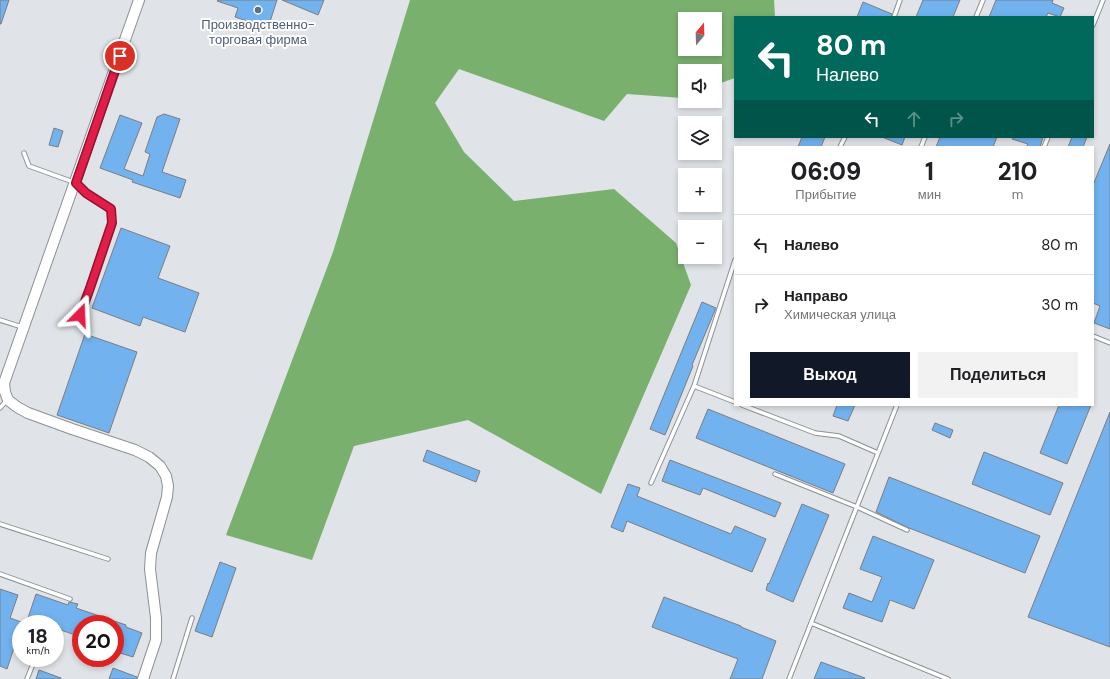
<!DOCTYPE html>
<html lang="ru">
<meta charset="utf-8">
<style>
:root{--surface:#fff;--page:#f2f2f2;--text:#202124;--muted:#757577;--line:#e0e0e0;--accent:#111827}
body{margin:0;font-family:"DM Sans",sans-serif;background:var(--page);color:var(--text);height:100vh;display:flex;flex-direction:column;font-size:15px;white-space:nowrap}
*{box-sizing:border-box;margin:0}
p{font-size:13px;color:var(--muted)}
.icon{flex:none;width:22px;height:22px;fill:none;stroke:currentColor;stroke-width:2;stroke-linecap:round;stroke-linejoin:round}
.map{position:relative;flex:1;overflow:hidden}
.drawer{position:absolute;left:734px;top:146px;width:360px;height:260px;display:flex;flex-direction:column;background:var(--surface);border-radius:0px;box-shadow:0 2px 6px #0003}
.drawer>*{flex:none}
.banner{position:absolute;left:734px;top:16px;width:360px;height:122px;border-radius:0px;box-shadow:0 2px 6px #0003;background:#00695c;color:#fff;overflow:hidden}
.needle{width:26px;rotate:19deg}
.fabs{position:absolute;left:678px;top:12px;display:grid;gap:8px}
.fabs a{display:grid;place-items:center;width:44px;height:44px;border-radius:0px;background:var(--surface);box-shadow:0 2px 6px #0003;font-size:20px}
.speed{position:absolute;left:12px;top:615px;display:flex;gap:8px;font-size:20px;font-weight:700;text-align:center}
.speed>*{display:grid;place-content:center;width:52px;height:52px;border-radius:50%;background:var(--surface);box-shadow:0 2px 6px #0003;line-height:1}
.speed small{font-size:10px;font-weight:400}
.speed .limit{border:6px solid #d22;background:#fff;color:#111}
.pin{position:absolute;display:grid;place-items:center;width:34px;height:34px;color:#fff;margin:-17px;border:2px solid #fff;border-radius:50%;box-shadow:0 1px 4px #0007}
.me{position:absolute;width:44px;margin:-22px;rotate:21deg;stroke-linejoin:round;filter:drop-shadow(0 0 3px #0008)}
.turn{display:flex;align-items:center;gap:14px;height:84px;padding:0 16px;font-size:18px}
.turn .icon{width:52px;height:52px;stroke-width:2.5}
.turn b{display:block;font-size:28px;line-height:34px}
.lanes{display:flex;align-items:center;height:38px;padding:0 16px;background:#0003;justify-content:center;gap:20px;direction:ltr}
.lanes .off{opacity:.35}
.eta{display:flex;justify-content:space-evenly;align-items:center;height:68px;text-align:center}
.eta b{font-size:24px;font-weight:800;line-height:28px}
.button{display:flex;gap:8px;margin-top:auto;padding:8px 16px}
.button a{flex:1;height:46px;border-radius:0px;background:var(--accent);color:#fff;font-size:16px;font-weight:800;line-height:46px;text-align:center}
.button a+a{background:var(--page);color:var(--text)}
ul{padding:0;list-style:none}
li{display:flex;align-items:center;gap:12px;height:60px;padding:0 16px;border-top:1px solid var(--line)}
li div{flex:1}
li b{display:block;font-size:15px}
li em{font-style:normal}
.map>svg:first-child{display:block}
.forest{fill:#79b06e;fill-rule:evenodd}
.building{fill:#72b2ee;stroke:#7b7e81}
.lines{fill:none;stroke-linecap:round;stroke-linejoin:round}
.service-casing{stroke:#8d9093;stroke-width:5.5}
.secondary-casing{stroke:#8d9093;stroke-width:12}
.service{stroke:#fff;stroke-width:3.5}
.secondary{stroke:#fff;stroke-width:10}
.route-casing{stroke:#92132f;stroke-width:10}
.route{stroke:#e11d48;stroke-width:7}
.service-dot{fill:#5c6f8a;stroke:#fff;stroke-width:1.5}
.labels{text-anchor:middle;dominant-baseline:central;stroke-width:4;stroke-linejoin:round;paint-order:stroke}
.service-label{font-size:13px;fill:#4e5e75;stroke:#fff}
</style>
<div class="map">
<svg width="1110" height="679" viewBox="0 0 1110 679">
<rect width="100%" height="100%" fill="#e0e3e7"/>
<!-- forest -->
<path class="forest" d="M410,0H774L775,17H735V78L715,85V71H685V97L682,98L627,94L604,121L459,69L435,103L464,152L514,201L614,189L676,243L691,285L601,494L468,420L354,446L312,560L226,535L333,252ZM685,19H715V49H685Z"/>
<!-- building -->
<path class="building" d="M0,0H9L1,24H0Z
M218,0H277L268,28L235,17L238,8L217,1Z
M282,0H324L318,15Z
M923,0H960L953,17H916Z
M996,0H1053L1052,3L1064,8L1060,17L1048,13L1046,17H989Z
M863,2L892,14L891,17H857Z
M164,114L180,119L162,172L186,180L180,198L132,182L133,180L100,168L120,115L142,123L124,169L143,176L150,154L145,152L157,117Z
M54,128L63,131L58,147L49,145Z
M802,137H825L821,147H798Z
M882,137H905L902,145Z
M940,137H997L993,147H936Z
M1013,137H1043L1040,147H1026L1028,144L1012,139Z
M1072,137H1087L1083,147H1068Z
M1110,144V329L1094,323L1100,306L1093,303V185Z
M121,228L170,246L158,278L199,293L185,332L143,317L140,326L92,308Z
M702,302L716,308L692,365L693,366L665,435L650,429Z
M85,334L137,352L109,433L57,415Z
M837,405H855L848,421L833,416Z
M1059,405H1091L1067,464L1040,453Z
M708,409L845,464L833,493L696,438Z
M1110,412V647L1028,617Z
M935,423L953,430L950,438L932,430Z
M427,450L480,471L476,482L423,461Z
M984,452L1063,483L1050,515L972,484Z
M670,460L781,503L775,517L703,488L700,495L662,481Z
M889,477L1040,536L1025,573L909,528L876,512Z
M628,484L640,488L637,496L731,534L735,526L766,539L752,572L627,521L623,532L611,527Z
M802,504L829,515L793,602L766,590L768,583L769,584Z
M873,536L934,560L914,609L890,600L882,622L843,608L849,593L872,602L882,577L860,569Z
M220,562L236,568L212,637L195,631Z
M0,589L18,595L10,618L21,622V640L17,639L7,669L0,666Z
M36,594L68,605L69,602L78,604L76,608L126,625V627L142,633L133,657L117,652V650L115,649V624H81V637L55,628V624H26Z
M664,597L741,626V627L776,641L762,679H730L738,659L652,627Z
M821,662L865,678L864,679H814Z
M113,668L137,677V679H109Z
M39,670L61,678V679H36Z"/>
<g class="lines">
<!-- service casing -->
<g class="service-casing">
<path id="service" d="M894,17L900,0
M976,17L983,0
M1093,25L1103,0
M840,147L845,137
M921,147L925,137
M1044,147L1048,137
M24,153L29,166L76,183L86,193L111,209L112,223L90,288L80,315
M0,320L22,327
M1093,336L1110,343
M694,386L735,402
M742,405L815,433L839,436L878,453
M0,408L7,400
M775,474L857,507L907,530
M651,483L694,386L735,260
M0,524L108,559
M0,574L70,599
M811,623L948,679
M27,679L35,659
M173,679L192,618
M789,679L897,405"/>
</g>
<!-- secondary casing -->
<g class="secondary-casing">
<path id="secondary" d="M139,0L4,383L5,392L8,400L17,407L28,413L72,429L135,450L149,457L160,466L166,476L168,486L167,497L151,553L150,569L156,618V640L143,679"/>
</g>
<!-- service -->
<use href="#service" class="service"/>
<!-- secondary -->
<use href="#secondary" class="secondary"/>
</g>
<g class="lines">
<!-- route casing -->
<g class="route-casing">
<path id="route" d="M80,315L90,288L112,223L111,209L86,193L76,183L120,56"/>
</g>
<!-- route -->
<use href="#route" class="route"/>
</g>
<!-- markers -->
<circle class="service-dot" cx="258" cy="10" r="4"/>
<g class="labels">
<!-- service labels -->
<g class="service-label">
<text x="258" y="24">Производственно-<tspan x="258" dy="15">торговая фирма</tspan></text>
</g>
</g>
</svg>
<div class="fabs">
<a><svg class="needle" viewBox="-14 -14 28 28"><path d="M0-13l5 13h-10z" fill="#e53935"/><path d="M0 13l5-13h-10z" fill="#757577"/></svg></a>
<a><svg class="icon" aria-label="sound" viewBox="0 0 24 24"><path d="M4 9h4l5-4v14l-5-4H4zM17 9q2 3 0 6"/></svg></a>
<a><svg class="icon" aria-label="layers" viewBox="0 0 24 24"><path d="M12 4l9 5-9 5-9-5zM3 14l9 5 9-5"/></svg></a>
<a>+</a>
<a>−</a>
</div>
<div class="speed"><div>18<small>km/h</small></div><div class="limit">20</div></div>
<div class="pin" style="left:120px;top:56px;background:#d93025"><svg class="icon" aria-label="arrive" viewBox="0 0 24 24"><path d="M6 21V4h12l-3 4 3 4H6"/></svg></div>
<svg class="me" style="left:80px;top:315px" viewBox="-20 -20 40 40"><path d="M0-17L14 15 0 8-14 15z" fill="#e11d48" stroke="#fff" stroke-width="4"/></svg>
<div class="banner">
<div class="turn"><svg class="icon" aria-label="left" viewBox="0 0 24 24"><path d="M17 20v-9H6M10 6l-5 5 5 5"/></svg><div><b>80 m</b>Налево</div></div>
<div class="lanes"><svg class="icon" aria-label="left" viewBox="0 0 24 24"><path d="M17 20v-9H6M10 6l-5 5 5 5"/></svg><svg class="icon off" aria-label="ahead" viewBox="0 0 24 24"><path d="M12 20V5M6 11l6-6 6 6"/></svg><svg class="icon off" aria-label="right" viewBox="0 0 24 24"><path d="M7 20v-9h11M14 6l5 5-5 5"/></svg></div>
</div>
<section class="drawer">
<div class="eta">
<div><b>06:09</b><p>Прибытие</p></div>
<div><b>1</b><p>мин</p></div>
<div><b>210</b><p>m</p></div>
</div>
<ul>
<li><svg class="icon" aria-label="left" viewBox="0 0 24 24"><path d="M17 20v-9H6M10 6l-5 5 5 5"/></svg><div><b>Налево</b></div><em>80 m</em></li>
<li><svg class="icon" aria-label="right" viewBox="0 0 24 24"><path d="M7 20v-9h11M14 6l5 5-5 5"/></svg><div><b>Направо</b><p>Химическая улица</p></div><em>30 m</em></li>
</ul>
<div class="button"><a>Выход</a><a>Поделиться</a></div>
</section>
</div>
